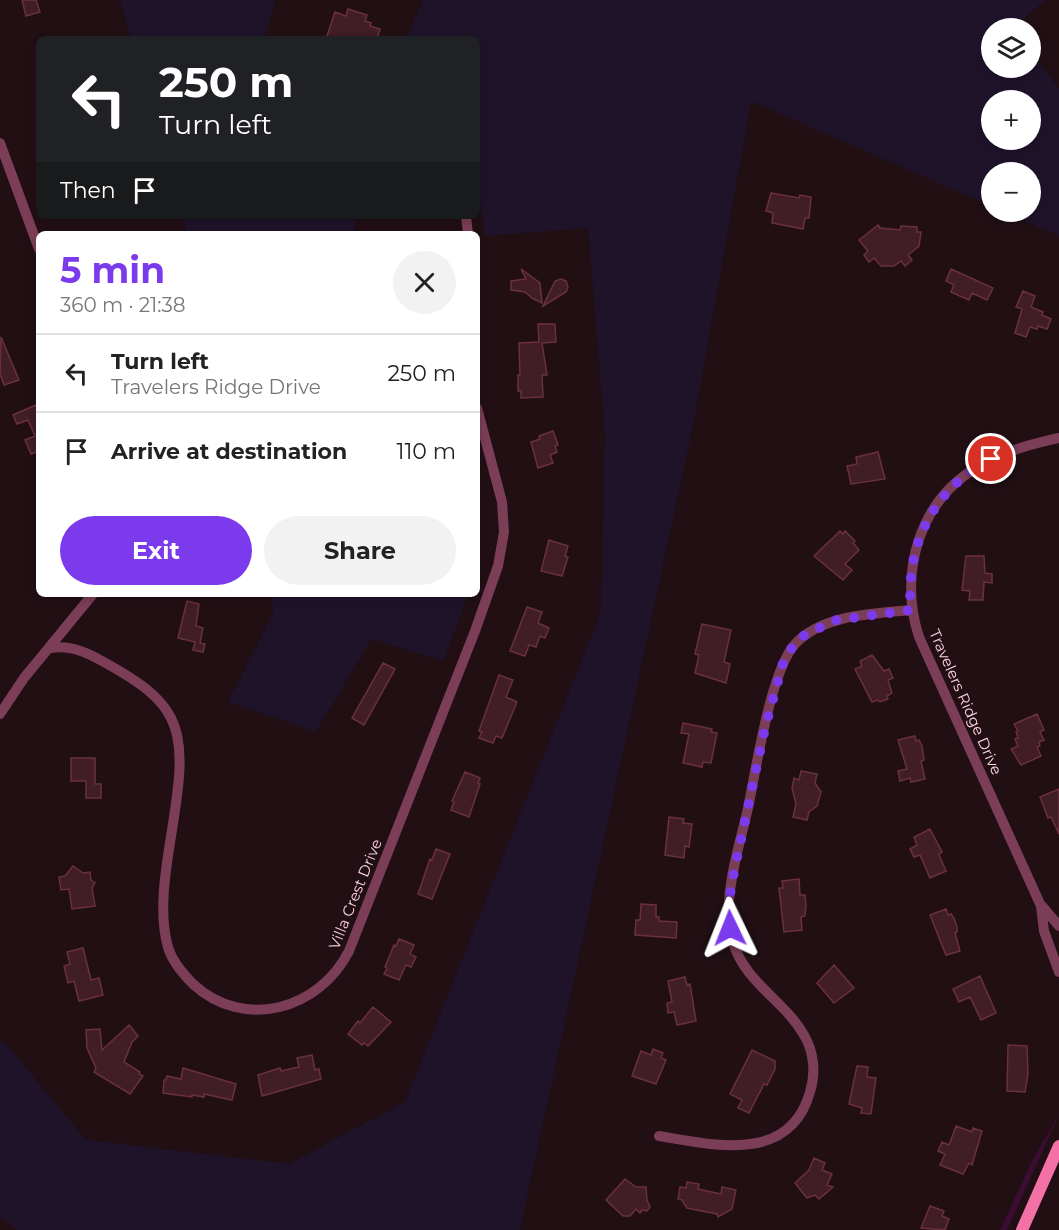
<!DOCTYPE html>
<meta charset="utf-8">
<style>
:root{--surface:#fff;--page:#f2f2f2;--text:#222;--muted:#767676;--line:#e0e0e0;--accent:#7c3aed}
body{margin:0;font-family:Montserrat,sans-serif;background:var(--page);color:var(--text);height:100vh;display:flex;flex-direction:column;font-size:22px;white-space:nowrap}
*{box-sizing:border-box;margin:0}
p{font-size:20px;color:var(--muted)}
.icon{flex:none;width:33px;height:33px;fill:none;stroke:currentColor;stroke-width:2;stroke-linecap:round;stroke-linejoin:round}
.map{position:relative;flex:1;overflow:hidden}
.side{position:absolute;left:36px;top:231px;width:444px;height:366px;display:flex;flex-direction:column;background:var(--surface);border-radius:9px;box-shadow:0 3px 9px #0003}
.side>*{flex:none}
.guide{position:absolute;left:36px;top:36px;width:444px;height:183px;border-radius:9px;box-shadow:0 3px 9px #0003;background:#202124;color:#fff;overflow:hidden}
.fabs{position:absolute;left:981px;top:18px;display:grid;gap:12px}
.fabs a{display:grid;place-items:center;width:60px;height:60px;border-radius:50%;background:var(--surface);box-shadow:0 3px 9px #0003;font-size:30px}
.pin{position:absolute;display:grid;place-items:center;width:51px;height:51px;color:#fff;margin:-26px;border:3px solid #fff;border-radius:50%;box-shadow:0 2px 6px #0007}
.me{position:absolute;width:66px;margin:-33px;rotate:358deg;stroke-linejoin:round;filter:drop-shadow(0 0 4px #0008)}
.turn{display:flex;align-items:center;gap:21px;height:126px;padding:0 24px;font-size:27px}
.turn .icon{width:78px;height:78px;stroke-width:2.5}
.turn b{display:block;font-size:42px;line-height:51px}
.then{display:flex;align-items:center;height:57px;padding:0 24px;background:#0003;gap:12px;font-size:22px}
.round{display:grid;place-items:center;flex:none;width:63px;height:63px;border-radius:32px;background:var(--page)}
.summary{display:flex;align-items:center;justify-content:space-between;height:102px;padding:0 24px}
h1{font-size:36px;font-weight:700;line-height:45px;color:var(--accent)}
.action{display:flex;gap:12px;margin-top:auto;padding:12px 24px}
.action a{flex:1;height:69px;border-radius:36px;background:var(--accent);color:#fff;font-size:24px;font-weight:700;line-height:69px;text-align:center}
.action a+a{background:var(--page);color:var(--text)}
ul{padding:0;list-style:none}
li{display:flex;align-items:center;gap:18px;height:78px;padding:0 24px;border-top:2px solid var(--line)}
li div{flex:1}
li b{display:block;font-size:22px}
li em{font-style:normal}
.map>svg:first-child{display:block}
.green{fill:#1f132a;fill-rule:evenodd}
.water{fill:#3c0d33}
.building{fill:#411d25;stroke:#6b303f;stroke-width:1.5}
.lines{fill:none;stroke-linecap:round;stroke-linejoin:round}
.street{stroke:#7c3e57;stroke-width:10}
.secondary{stroke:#f471a8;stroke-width:12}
.route{stroke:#7c3aed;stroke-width:10;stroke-dasharray:0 18}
.labels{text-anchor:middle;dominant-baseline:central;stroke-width:4.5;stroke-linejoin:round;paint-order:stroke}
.street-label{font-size:15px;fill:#fcd2e0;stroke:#210f14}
</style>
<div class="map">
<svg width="1059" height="1230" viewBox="0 0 1059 1230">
<rect width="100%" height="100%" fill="#210f14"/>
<!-- green -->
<path class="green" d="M120,0H276L264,39H131Z
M423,0H1045L1014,28H992V68H1030L1031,51L1059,89V236L1004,212H1030V172H992L991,206L751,101L694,421L520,1230H18L0,1217V1042L6,1044L86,1140L289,1164L405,1102L601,612L605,435L588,228L485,236L477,181V39H406ZM1030,100V140H992V100Z
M182,216H355V234H187Z
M272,594H469L443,661L371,639L316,732L228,702L273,614Z"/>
<!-- water -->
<path class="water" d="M1059,1115L1007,1230H1000L1034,1157Z"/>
<!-- building -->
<path class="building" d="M22,0H36L40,12L26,16Z
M348,9L367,15L365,21L371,23L370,26L380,29L377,39H326L335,12L346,16Z
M771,193L799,198L800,195L811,197L809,218H805L803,229L772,223L773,213L766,211Z
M878,225L880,228L900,230L901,226L917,227V232H921L919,246L908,255L912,260L905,266L901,261L894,266H881L874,258L869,262L864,255L868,251L859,240Z
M521,269L540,283L542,303L532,298L525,292L511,290V281L526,279Z
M951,269L993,288L987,300L972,293L969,300L951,292L954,285L946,281Z
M561,279L566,281L568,287L566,292L543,306L555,281Z
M1023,291L1035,296L1031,307L1043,312L1042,315L1051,319L1047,329L1038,326L1037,329L1030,327L1026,337L1015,333L1022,309L1016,307Z
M538,324H555L556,342L542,343L547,375H542L543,397L521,398V391H518V375H520L519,343L539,342Z
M1,337L19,380L4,385L0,374Z
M36,405L39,413V451L31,454L25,440L35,436L28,420L17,424L13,415Z
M553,431L558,445L555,446L557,452L550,455L553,463L538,468L531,442L540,439L539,436Z
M878,452L885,479L851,484L847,466L857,464L856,457Z
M840,531L843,534L845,531L855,541L853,543L859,550L845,564L852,570L843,580L814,556Z
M549,540L568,546L565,556L568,557L562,576L541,571Z
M966,556H984L985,573L992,574V583L984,582L983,600H969L970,591L962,590Z
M187,601L199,604L196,626L203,628L200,643L205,644L203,652L193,650L195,642L178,638Z
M527,607L542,612L538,623L549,628L545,638L540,636L536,647L529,645L525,656L510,651Z
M702,624L731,630L724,662L730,664L726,683L695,673L699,655L695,654Z
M872,655L884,671L889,669L893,678L888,680L892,693L887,696L888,699L880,702L878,700L872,702L855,669L862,666L860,661Z
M383,663L395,669L364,725L352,718Z
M499,675L513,680L506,697L517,702L502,738L496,736L493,743L479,738L482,732L479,731Z
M1037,714L1044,730L1040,732L1044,740L1039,742L1040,746L1037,747L1041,756L1021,765L1011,749L1018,746L1015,739L1018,738L1016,732L1018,731L1014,724Z
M683,723L712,729L711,732L717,733L711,763L703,762L702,767L683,763L689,734L681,733Z
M915,736L916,741L919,740L922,746L924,760L921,761L925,779L911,782L910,778L900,781L898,771L907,769L898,740Z
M71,758H95V784H101V798H86V781H71Z
M801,771L817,774L815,783L821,792L817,806L809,812L807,820L793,817L796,804L792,788L794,778L799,780Z
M465,772L480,778L478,783L480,784L469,817L451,810L454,802L452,801Z
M1059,789V834L1051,817L1048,818L1040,797Z
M669,817L684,819L683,823L692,824L689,847L685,846L684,858L665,855Z
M930,829L942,852L939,854L940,857L946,871L930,878L920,855L914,857L910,849L917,845L914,837Z
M436,849L450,854L432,899L418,894L430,859L432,860Z
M73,866L83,873L90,872L91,880L95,883L92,888L95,906L72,909L69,889L61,890L59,877L65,876Z
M799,879L800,895H805L806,905L805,916L801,917L802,930L784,932L779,888H783L782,881Z
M641,904L656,905V917H659V921L677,922L676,938L635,935L636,920H640Z
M946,909L948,915L951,914L954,918L957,927V932L955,933L960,951L946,955L930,915Z
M399,939L414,945L410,954L416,957L411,967L406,965L399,980L384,974L387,968L385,967L394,945L396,946Z
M83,948L91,980L99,978L103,995L79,1001L74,981L68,983L64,966L70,964L67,952Z
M834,965L854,988L834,1003L817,983Z
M980,976L996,1013L981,1020L970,997L959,1002L953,989Z
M685,977L687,985L690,984L696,1021L677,1025L674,1012L668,1013L667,1003L672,1002L668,981Z
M373,1007L391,1022L368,1046L364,1043L362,1045L348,1034L358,1021L360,1023Z
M129,1025L138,1036L132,1042L124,1062L140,1072L139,1074L143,1076L130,1094L94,1072L96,1068L87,1048L86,1030L100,1029L102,1050Z
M1008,1045L1027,1046L1028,1074L1025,1092L1007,1091Z
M653,1049L663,1053L661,1058L666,1060L656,1084L632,1076L641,1051L651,1055Z
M752,1050L775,1061V1069L767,1085L764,1084L749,1113L738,1108L742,1100L730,1094Z
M312,1055L315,1070L319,1069L321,1079L262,1096L258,1075L280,1068L281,1071L299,1067L297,1058Z
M857,1066L868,1067L867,1077L876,1078L871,1114L861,1113L862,1108L849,1104Z
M183,1068L236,1084L232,1100L204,1094V1097L192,1095V1097L163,1093L164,1080H166L167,1076L181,1079Z
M956,1126L972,1132L973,1128L982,1131L972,1165L969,1163L963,1174L940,1165L945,1154L938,1151L942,1142L949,1145Z
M814,1158L825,1163L822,1170L832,1174L827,1185L833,1187L819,1199L815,1195L807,1198L795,1183L809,1170Z
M625,1179L636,1187H646L647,1200L650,1207L647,1211L642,1210L640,1213L636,1209L630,1216H623L606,1200Z
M687,1182L699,1184L698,1189L721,1194L722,1187L736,1190L732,1209L718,1217L717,1214L687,1208L682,1200L678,1199L680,1187L686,1188Z
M930,1206L944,1211L942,1216L949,1219L945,1230L921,1228Z"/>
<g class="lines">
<!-- street -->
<path class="street" d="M0,143L39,249
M466,216L468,234
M1059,438C1032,444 1005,451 981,465C919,499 898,573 919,637L1041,906L1044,931L1059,972
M51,648C76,644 97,658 118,670C138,682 160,696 171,718C199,772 148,878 168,947C172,961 183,974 193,984C244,1031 319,1010 349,951L475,631L498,566L504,532L502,502L477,408
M0,714L24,678L93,594
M1042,906L1059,926
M659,1136C714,1145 790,1164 810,1092C816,1073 814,1052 804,1035C784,1000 745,983 733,942C730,929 728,915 729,901C731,870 741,839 748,808C756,770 771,668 796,643C824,614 874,614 911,610"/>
<!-- secondary -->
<path class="secondary" d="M1022,1230L1059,1146"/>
</g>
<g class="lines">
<!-- route -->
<path class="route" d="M730,928L729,900L734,872L765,728L783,663L794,644L806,634L837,620L911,610C905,546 933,489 991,459"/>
</g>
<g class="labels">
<!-- street labels -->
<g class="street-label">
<text transform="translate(966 702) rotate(66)">Travelers Ridge Drive</text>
<text transform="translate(355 894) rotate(-68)">Villa Crest Drive</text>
</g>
</g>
</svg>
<div class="fabs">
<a><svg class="icon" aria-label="layers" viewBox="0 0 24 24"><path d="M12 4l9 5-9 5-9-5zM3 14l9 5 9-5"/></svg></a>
<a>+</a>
<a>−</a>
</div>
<div class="pin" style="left:991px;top:459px;background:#d93025"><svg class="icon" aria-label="arrive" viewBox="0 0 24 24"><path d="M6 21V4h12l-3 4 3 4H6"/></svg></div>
<svg class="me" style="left:730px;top:928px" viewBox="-20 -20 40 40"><path d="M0-17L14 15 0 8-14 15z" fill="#7c3aed" stroke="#fff" stroke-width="4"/></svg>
<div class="guide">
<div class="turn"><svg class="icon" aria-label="left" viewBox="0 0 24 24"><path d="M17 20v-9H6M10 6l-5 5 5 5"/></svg><div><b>250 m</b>Turn left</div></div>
<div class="then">Then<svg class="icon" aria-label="arrive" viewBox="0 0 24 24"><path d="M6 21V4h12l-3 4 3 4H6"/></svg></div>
</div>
<section class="side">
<div class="summary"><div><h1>5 min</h1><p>360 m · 21:38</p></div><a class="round"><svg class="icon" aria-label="close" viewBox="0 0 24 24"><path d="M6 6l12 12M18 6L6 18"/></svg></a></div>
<ul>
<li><svg class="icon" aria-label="left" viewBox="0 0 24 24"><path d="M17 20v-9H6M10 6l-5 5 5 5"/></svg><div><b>Turn left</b><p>Travelers Ridge Drive</p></div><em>250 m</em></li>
<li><svg class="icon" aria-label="arrive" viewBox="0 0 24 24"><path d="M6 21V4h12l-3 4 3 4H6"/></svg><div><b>Arrive at destination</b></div><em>110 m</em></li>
</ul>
<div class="action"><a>Exit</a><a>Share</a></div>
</section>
</div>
